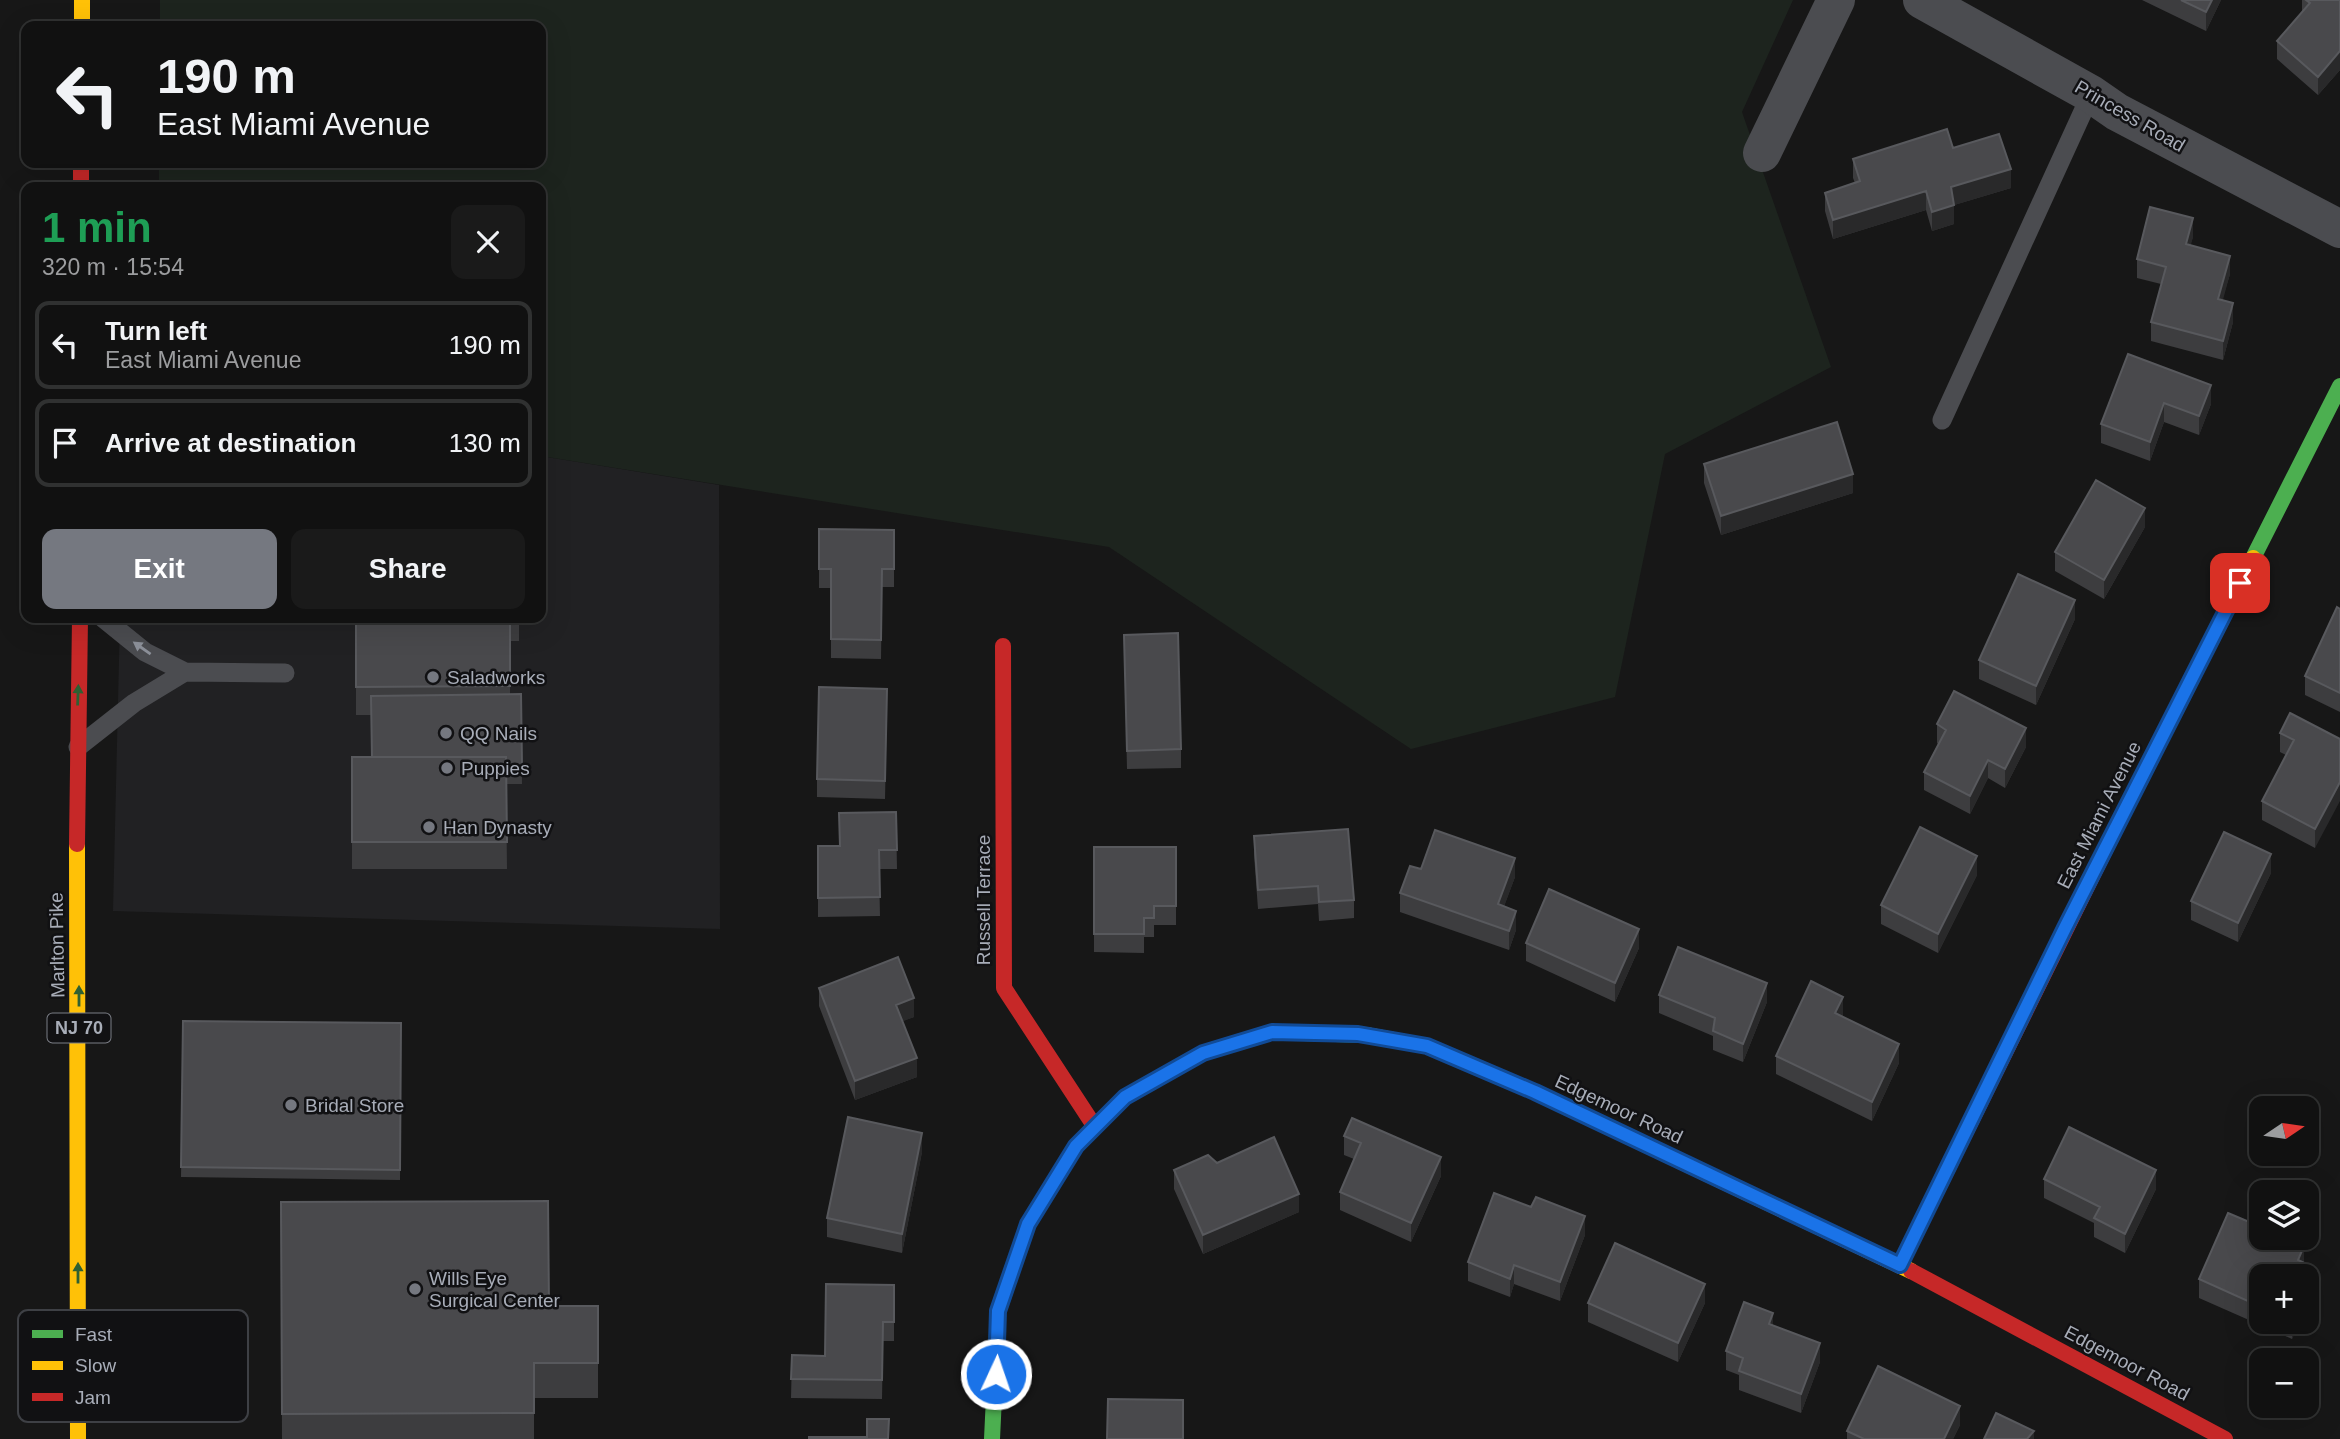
<!DOCTYPE html>
<meta charset="utf-8">
<style>
:root{--surface:#111;--page:#1a1a1a;--text:#f1f3f6;--muted:#9c9d9f;--line:#303131;--accent:#757880}
body{margin:0;font-family:Helvetica,sans-serif;background:var(--page);color:var(--text);height:100vh;display:flex;flex-direction:column;font-size:26px;white-space:nowrap}
*{box-sizing:border-box;margin:0}
p{font-size:23px;color:var(--muted)}
.icon{flex:none;width:38px;height:38px;fill:none;stroke:currentColor;stroke-width:2;stroke-linecap:round;stroke-linejoin:round}
.map{position:relative;flex:1;overflow:hidden}
.details{position:absolute;left:21px;top:182px;width:525px;height:441px;display:flex;flex-direction:column;background:var(--surface);border-radius:14px;box-shadow:0 7px 28px #0002,0 0 0 2px var(--line)}
.details>*{flex:none}
.hud{position:absolute;left:21px;top:21px;width:525px;height:147px;border-radius:14px;box-shadow:0 7px 28px #0002,0 0 0 2px var(--line);background:#111;color:var(--text);overflow:hidden}
.needle{width:46px;rotate:77deg}
.buttons{position:absolute;left:2249px;top:1096px;display:grid;gap:14px}
.buttons a{display:grid;place-items:center;width:70px;height:70px;border-radius:14px;background:var(--surface);box-shadow:0 7px 28px #0002,0 0 0 2px var(--line);font-size:35px}
.pin{position:absolute;display:grid;place-items:center;width:60px;height:60px;color:#fff;margin:-30px;border-radius:14px;box-shadow:0 4px 10px #0006}
.me{position:absolute;width:77px;margin:-38px;rotate:3deg;stroke-linejoin:round;filter:drop-shadow(0 0 5px #0008)}
.turn{display:flex;align-items:center;gap:24px;height:147px;padding:0 21px;font-size:32px}
.turn .icon{width:91px;height:91px;stroke-width:2.5}
.turn b{display:block;font-size:49px;line-height:60px}
.round{display:grid;place-items:center;flex:none;width:74px;height:74px;border-radius:14px;background:var(--page)}
.headline{display:flex;align-items:center;justify-content:space-between;height:119px;padding:0 21px}
h1{font-size:42px;font-weight:700;line-height:52px;color:#1e9e55}
.cta{display:flex;gap:14px;margin-top:auto;padding:14px 21px}
.cta a{flex:1;height:80px;border-radius:14px;background:var(--accent);color:#fff;font-size:28px;font-weight:700;line-height:80px;text-align:center}
.cta a+a{background:var(--page);color:var(--text)}
ul{padding:0;list-style:none}
li{display:flex;align-items:center;gap:21px;height:88px;margin:0 14px 10px;padding:0 7px;border:4px solid var(--line);border-radius:14px}
li div{flex:1}
li b{display:block;font-size:26px}
li em{font-style:normal}
.map>svg:first-child{display:block}
.built{fill:#212123}
.green{fill:#1d241e}
.lines{fill:none;stroke-linecap:round;stroke-linejoin:round}
.lane{stroke:#4b4c50;stroke-width:19}
.street{stroke:#4b4c50;stroke-width:38}
.fast{stroke:#4caf50;stroke-width:16}
.slow{stroke:#ffc107;stroke-width:16}
.jam{stroke:#c62828;stroke-width:16}
.wall{fill:#3d3d3f}
.shaded-wall{fill:#29292a}
.building{fill:#49494c;stroke:#58595d;stroke-width:2}
.oneway{fill:#8c9099}
.oneway2{fill:#2e6032}
.route-casing{stroke:#114b97;stroke-width:18}
.route{stroke:#1a73e8;stroke-width:12}
.poi-dot{fill:#757880;stroke:#111113;stroke-width:2.5}
.labels{text-anchor:middle;dominant-baseline:central;stroke-width:5;stroke-linejoin:round;paint-order:stroke}
.shield{fill:#111113;stroke:#7b7e86;stroke-width:2}
.shield-label{font-size:18px;font-weight:bold;fill:#a8adb8}
.street-label{font-size:19px;fill:#a8adb8;stroke:#111113}
.poi-label{font-size:19px;fill:#a8adb8;stroke:#111113;text-anchor:start}
.key{fill:#111113;stroke:#3e4045;stroke-width:2}
.key-label{font-size:19px;fill:#a8adb8}
</style>
<div class="map">
<svg width="2340" height="1439" viewBox="0 0 2340 1439">
<rect width="100%" height="100%" fill="#171717"/>
<!-- built -->
<path class="built" d="M541,456L719,485L720,929L113,911L120,618H541Z"/>
<!-- green -->
<path class="green" d="M160,0H1793L1742,112L1831,367L1665,454L1615,697L1411,749L1109,547L541,456V187H159V163H541V26H160Z"/>
<g class="lines">
<!-- lane -->
<path class="lane" d="M1942,420L2091,94
M103,618L145,652L185,672L285,673
M78,747L134,703L185,672"/>
<!-- street -->
<path class="street" d="M1922,0L2091,94L2117,112L2340,229
M1762,153L1836,0"/>
<!-- fast -->
<path class="fast" d="M2253,558L2340,386
M992,1439L998,1312L1028,1224L1076,1146L1125,1097L1203,1053L1272,1032L1367,1035"/>
<!-- slow -->
<path class="slow" d="M82,0V26
M2116,828L2253,558
M77,844L78,1439
M1367,1035L1427,1046L1535,1092L1911,1271"/>
<!-- jam -->
<path class="jam" d="M81,163V187
M1003,646L1004,988L1095,1127
M77,844L80,618
M1900,1265L2116,828
M1911,1271L2225,1439"/>
</g>
<!-- wall -->
<path class="wall" d="M2142,0H2221L2206,31Z
M2302,0H2340V70L2318,95L2277,59V41L2302,12Z
M1953,148L2011,188L1954,205V224L1932,231L1926,210L1833,239L1825,211V193L1855,183L1853,178V159Z
M2193,237L2190,245L2230,274L2222,300L2233,322L2223,360L2151,341V322L2161,284L2137,278V259Z
M2128,354L2211,404L2199,435L2164,422L2150,461L2101,443V424Z
M1704,464L1853,493L1721,535L1704,483Z
M2145,527L2104,599L2055,571V552Z
M819,529L894,530V587H882L881,659L831,658V588H819Z
M2340,609V712L2305,695V676Z
M356,618H519V641H510V695L521,694L522,784H506L507,869H352V757H372L371,715H356Z
M2075,619L2036,705L1979,679V660Z
M1124,635L1181,749V768L1127,769Z
M887,708L885,799L817,797V779Z
M1937,724L2026,747L2005,788L1988,778L1970,814L1924,790V772L1938,744L1937,743Z
M2280,733L2340,739L2315,848L2262,820V801L2286,755L2280,752Z
M896,812L897,869H879L880,916L818,917V846H839Z
M1254,836L1354,900V918L1319,921L1318,904L1258,909L1254,855Z
M1094,847H1176V925H1154V937H1144V953L1094,952Z
M1421,869L1515,877L1504,906L1516,930L1509,950L1400,912V893Z
M2271,873L2238,942L2191,920V901Z
M1977,875L1938,953L1881,924V905Z
M1526,943L1639,948L1615,1002L1526,961Z
M819,988L914,1017L902,1021L917,1077L855,1100L819,1006Z
M1659,995L1767,1002L1743,1062L1713,1050V1036L1659,1013Z
M1843,1015L1842,1017L1899,1063L1872,1121L1776,1074V1056Z
M183,1021L401,1023L400,1180L181,1177Z
M1344,1136L1441,1176L1411,1242L1340,1210V1192L1354,1159L1344,1155Z
M922,1152L902,1253L827,1237V1218Z
M1217,1163L1299,1212L1203,1254L1174,1189V1170Z
M2044,1179L2156,1189L2125,1253L2094,1237V1223L2044,1198Z
M281,1202L549,1306H598V1398H534V1439H282Z
M1585,1235L1560,1301L1514,1284L1510,1297L1468,1281V1262Z
M2304,1263L2315,1287L2261,1276V1321H2300L2292,1339L2199,1298V1279Z
M894,1285V1341H883L882,1399L791,1398L792,1355L825,1356Z
M1588,1303H1705L1678,1362L1588,1322Z
M1773,1326L1820,1362L1801,1413L1739,1390V1375L1726,1370V1351Z
M1960,1425L1953,1439H1847V1431Z"/>
<!-- shaded-wall -->
<path class="shaded-wall" d="M2212,0H2221L2206,31V12Z
M2340,51V70L2318,95V77Z
M2011,169V188L1951,206V187Z
M1926,191V210L1833,239V220Z
M1954,205V224L1932,231V212Z
M2193,218V237L2186,263V244Z
M2230,256V274L2218,318V299Z
M2233,303V322L2223,360V341Z
M2211,385V404L2199,435V416Z
M2164,403V422L2150,461V442Z
M1853,474V493L1721,535V516Z
M2145,508V527L2104,599V580Z
M2075,600V619L2036,705V686Z
M2026,728V747L2005,788V769Z
M1988,760V778L1970,814V796Z
M2340,782V801L2315,848V829Z
M2271,854V873L2238,942V923Z
M1977,856V875L1938,953V934Z
M1515,858V877L1498,923V904Z
M1516,911V930L1509,950V931Z
M1639,929V948L1615,1002V983Z
M1767,983V1002L1743,1062V1044Z
M1843,997V1015L1835,1032V1013Z
M914,998V1017L896,1024V1005Z
M1899,1044V1063L1872,1121V1102Z
M917,1058V1077L855,1100V1081Z
M922,1133V1152L902,1253V1234Z
M1441,1157V1176L1411,1242V1223Z
M2156,1170V1189L2125,1253V1234Z
M1299,1194V1212L1203,1254V1235Z
M1585,1216V1235L1560,1301V1282Z
M2304,1246V1265L2298,1260Z
M1514,1265V1284L1510,1297V1279Z
M2315,1268V1287L2306,1306V1287Z
M1705,1284V1303L1678,1362V1343Z
M1773,1313V1332L1769,1324Z
M2292,1321H2300L2292,1339Z
M1820,1343V1362L1801,1413V1394Z
M1960,1406V1425L1953,1439H1944Z
M2034,1431V1439H2027Z"/>
<!-- building -->
<path class="building" d="M2181,0H2212L2206,12Z
M2306,0H2340V51L2318,77L2277,41L2310,3Z
M1947,129L1953,148L1999,134L2011,169L1951,187L1954,205L1932,212L1926,191L1833,220L1825,193L1860,181L1853,159Z
M2150,207L2193,218L2186,244L2230,256L2218,299L2233,303L2223,341L2151,322L2166,267L2137,259Z
M2128,354L2211,385L2199,416L2164,403L2150,442L2101,424Z
M1837,422L1853,474L1721,516L1704,464Z
M2096,480L2145,508L2104,580L2055,552Z
M819,529L894,530V569H882L881,640L831,639V569H819Z
M2018,574L2075,600L2036,686L1979,660Z
M2337,607L2340,609V693L2305,676Z
M356,618H510V686L356,687Z
M510,618H519V622H510Z
M1178,633L1181,749L1127,751L1124,635Z
M819,687L887,689L885,781L817,779Z
M1954,691L2026,728L2005,769L1988,760L1970,796L1924,772L1946,730L1937,724Z
M521,694L522,765H506V757H372L371,696Z
M2290,713L2340,739V782L2315,829L2262,801L2294,740L2280,733Z
M352,757H506L507,842H352Z
M896,812L897,850H879L880,897L818,898V846H840L839,813Z
M1920,827L1977,856L1938,934L1881,905Z
M1348,829L1354,900L1319,902L1318,886L1258,890L1254,836Z
M1435,830L1515,858L1498,904L1516,911L1509,931L1400,893L1410,866L1421,869Z
M2224,832L2271,854L2238,923L2191,901Z
M1094,847H1176V906H1154V918H1144V934H1094Z
M1549,889L1639,929L1615,983L1526,943Z
M1678,947L1767,983L1743,1044L1713,1031L1715,1018L1659,995Z
M898,957L914,998L896,1005L917,1058L855,1081L819,988Z
M1811,981L1843,997L1835,1013L1899,1044L1872,1102L1776,1056Z
M183,1021L401,1023L400,1170L181,1167Z
M848,1117L922,1133L902,1234L827,1218Z
M1352,1118L1441,1157L1411,1223L1340,1192L1361,1143L1344,1136Z
M2069,1127L2156,1170L2125,1234L2094,1218L2100,1207L2044,1179Z
M1274,1137L1299,1194L1203,1235L1174,1170L1208,1155L1217,1163Z
M1494,1193L1531,1207L1536,1197L1585,1216L1560,1282L1514,1265L1510,1279L1468,1262Z
M548,1201L549,1306H598V1363H534V1413L282,1414L281,1202Z
M2228,1213L2261,1227V1237H2284L2304,1246L2298,1260L2315,1268L2306,1287V1276H2261V1307L2199,1279Z
M1615,1243L1705,1284L1678,1343L1588,1303Z
M826,1284L894,1285V1322H883L882,1380L791,1379L792,1355L825,1356Z
M1744,1302L1773,1313L1769,1324L1820,1343L1801,1394L1739,1371L1743,1358L1726,1351Z
M1878,1366L1960,1406L1944,1439H1864L1847,1431Z
M1108,1399L1183,1400V1439H1107Z
M1996,1413L2034,1431L2027,1439H1984Z
M867,1419H889L888,1439H809V1437H867Z"/>
<!-- one-way arrows -->
<defs><path id="oneway-solid" d="M-6-.8H1V-3.2L6.5 0L1 3.2V.8H-6Z" transform="scale(1.75)"/></defs>
<use class="oneway" href="#oneway-solid" transform="translate(142 648) rotate(-145)"/>
<g class="oneway2">
<use href="#oneway-solid" transform="translate(78 695) rotate(-88)"/>
<use href="#oneway-solid" transform="translate(79 996) rotate(-90)"/>
<use href="#oneway-solid" transform="translate(78 1273) rotate(-90)"/>
</g>
<g class="lines">
<!-- route casing -->
<g class="route-casing">
<path id="route" d="M996,1374L998,1311L1028,1224L1076,1146L1125,1097L1203,1053L1272,1032L1358,1034L1427,1046L1535,1092L1900,1265L2065,928L2240,583"/>
</g>
<!-- route -->
<use href="#route" class="route"/>
</g>
<!-- markers -->
<g class="poi-dot">
<circle cx="433" cy="677" r="7"/>
<circle cx="446" cy="733" r="7"/>
<circle cx="447" cy="768" r="7"/>
<circle cx="429" cy="827" r="7"/>
<circle cx="291" cy="1105" r="7"/>
<circle cx="415" cy="1289" r="7"/>
</g>
<g class="labels">
<!-- shield labels -->
<rect class="shield" x="47.5" y="1013.5" width="63" height="29" rx="5"/>
<g class="shield-label">
<text x="79" y="1028">NJ 70</text>
</g>
<!-- street labels -->
<g class="street-label">
<text transform="translate(2130 116) rotate(30)">Princess Road</text>
<text transform="translate(2099 815) rotate(-63)">East Miami Avenue</text>
<text transform="translate(983 900) rotate(-90)">Russell Terrace</text>
<text transform="translate(57 945) rotate(-91)">Marlton Pike</text>
<text transform="translate(1619 1109) rotate(25)">Edgemoor Road</text>
<text transform="translate(2127 1363) rotate(28)">Edgemoor Road</text>
</g>
<!-- poi labels -->
<g class="poi-label">
<text x="447" y="677">Saladworks</text>
<text x="460" y="733">QQ Nails</text>
<text x="461" y="768">Puppies</text>
<text x="443" y="827">Han Dynasty</text>
<text x="305" y="1105">Bridal Store</text>
<text x="429" y="1278">Wills Eye<tspan x="429" dy="22">Surgical Center</tspan></text>
</g>
</g>
<!-- legend -->
<rect x="18" y="1310" width="230" height="112" rx="10" class="key"/>
<rect x="32" y="1330" width="31" height="8" fill="#4caf50"/>
<rect x="32" y="1361" width="31" height="9" fill="#ffc107"/>
<rect x="32" y="1393" width="31" height="8" fill="#c62828"/>
<g class="key-label">
<text x="75" y="1341">Fast</text>
<text x="75" y="1372">Slow</text>
<text x="75" y="1404">Jam</text>
</g>
</svg>
<div class="buttons">
<a><svg class="needle" viewBox="-14 -14 28 28"><path d="M0-13l5 13h-10z" fill="#e53935"/><path d="M0 13l5-13h-10z" fill="#9c9d9f"/></svg></a>
<a><svg class="icon" aria-label="layers" viewBox="0 0 24 24"><path d="M12 4l9 5-9 5-9-5zM3 14l9 5 9-5"/></svg></a>
<a>+</a>
<a>−</a>
</div>
<div class="pin" style="left:2240px;top:583px;background:#d93025"><svg class="icon" aria-label="arrive" viewBox="0 0 24 24"><path d="M6 21V4h12l-3 4 3 4H6"/></svg></div>
<svg class="me" style="left:996px;top:1374px" viewBox="-20 -20 40 40"><circle r="17" fill="#1a73e8" stroke="#fff" stroke-width="3"/><path d="M0-11L8 9 0 5-8 9z" fill="#fff"/></svg>
<div class="hud">
<div class="turn"><svg class="icon" aria-label="left" viewBox="0 0 24 24"><path d="M17 20v-9H6M10 6l-5 5 5 5"/></svg><div><b>190 m</b>East Miami Avenue</div></div>
</div>
<section class="details">
<div class="headline"><div><h1>1 min</h1><p>320 m · 15:54</p></div><a class="round"><svg class="icon" aria-label="close" viewBox="0 0 24 24"><path d="M6 6l12 12M18 6L6 18"/></svg></a></div>
<ul>
<li><svg class="icon" aria-label="left" viewBox="0 0 24 24"><path d="M17 20v-9H6M10 6l-5 5 5 5"/></svg><div><b>Turn left</b><p>East Miami Avenue</p></div><em>190 m</em></li>
<li><svg class="icon" aria-label="arrive" viewBox="0 0 24 24"><path d="M6 21V4h12l-3 4 3 4H6"/></svg><div><b>Arrive at destination</b></div><em>130 m</em></li>
</ul>
<div class="cta"><a>Exit</a><a>Share</a></div>
</section>
</div>
